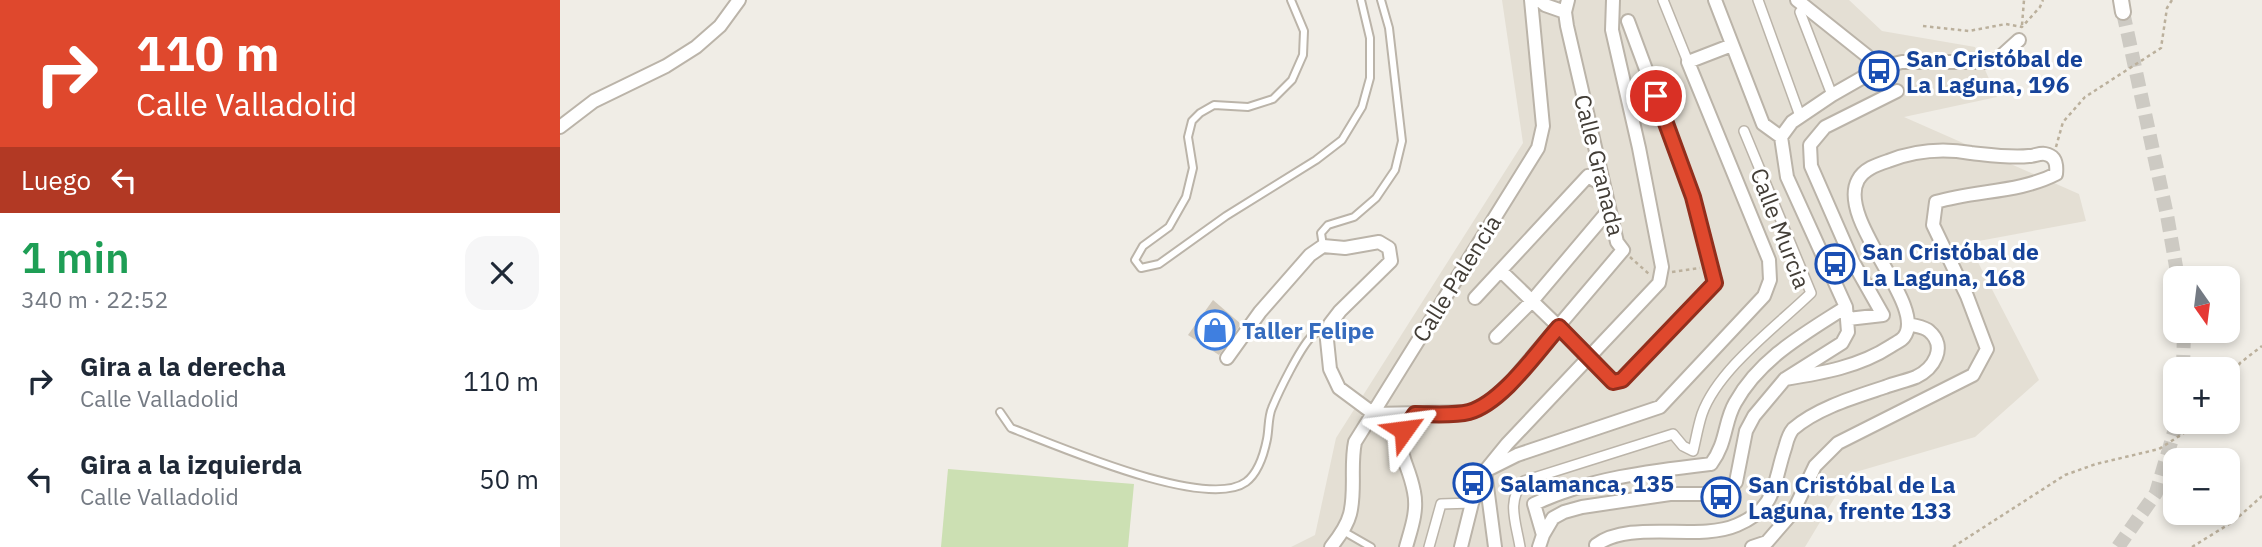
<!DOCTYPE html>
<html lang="es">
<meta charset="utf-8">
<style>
:root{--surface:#fff;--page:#f6f6f7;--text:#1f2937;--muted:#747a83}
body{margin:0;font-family:"IBM Plex Sans",sans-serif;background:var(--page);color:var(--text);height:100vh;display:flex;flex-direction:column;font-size:26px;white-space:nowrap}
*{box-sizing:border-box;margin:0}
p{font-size:23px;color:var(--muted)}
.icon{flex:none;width:38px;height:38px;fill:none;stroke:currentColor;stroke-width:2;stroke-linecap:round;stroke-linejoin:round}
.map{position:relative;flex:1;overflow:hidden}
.side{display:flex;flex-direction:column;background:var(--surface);width:560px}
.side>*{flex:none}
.guide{background:#df482d;color:#fff;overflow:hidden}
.needle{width:46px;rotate:166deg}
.tools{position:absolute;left:1603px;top:266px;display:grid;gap:14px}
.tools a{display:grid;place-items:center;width:77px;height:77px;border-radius:14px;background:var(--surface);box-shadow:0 4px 10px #0003;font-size:35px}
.pin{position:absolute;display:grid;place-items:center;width:60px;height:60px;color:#fff;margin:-30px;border:4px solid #fff;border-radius:50%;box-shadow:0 2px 7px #0007}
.me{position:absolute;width:77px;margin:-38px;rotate:59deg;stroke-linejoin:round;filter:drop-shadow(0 0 5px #0008)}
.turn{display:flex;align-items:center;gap:24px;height:147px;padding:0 21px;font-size:32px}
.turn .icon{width:91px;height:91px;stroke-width:2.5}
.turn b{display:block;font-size:49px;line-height:60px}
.then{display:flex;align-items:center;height:66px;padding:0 21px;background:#0003;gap:14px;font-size:26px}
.round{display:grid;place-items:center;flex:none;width:74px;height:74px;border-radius:21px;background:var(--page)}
.overview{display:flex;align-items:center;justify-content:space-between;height:119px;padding:0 21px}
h1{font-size:42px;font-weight:600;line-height:52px;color:#1e9e55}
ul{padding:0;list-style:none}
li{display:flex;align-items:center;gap:21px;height:98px;padding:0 21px}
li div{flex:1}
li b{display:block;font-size:26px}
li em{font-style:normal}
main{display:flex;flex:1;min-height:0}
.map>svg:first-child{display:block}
.residential{fill:#e4dfd4}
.green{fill:#cce0b3}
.building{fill:#d1c9bc}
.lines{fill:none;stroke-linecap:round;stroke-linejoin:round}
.tertiary-tunnel{stroke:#cdcac3;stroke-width:14;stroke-dasharray:14 7;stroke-linecap:butt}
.service-casing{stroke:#bbb4a9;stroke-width:10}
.pedestrian-casing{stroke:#bbb4a9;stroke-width:12}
.minor-casing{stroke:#bbb4a9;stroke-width:16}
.tertiary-casing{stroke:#bbb4a9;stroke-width:18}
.path{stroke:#bbb09c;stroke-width:2.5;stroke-dasharray:3.5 3.5;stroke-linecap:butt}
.service{stroke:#fff;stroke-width:6}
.pedestrian{stroke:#fff;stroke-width:9}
.minor{stroke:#fff;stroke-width:12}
.tertiary{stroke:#fff;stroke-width:14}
.route-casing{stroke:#912f1d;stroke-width:18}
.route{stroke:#df482d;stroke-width:12}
.labels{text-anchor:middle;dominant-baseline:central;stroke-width:6;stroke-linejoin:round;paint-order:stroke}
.transit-label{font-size:23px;font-weight:bold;fill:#164399;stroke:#fff;text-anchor:start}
.street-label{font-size:23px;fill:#423d36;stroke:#fff}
.shop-label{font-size:23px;font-weight:bold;fill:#366cbe;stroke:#fff;text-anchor:start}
</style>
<main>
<section class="side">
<div class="guide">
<div class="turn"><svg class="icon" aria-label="right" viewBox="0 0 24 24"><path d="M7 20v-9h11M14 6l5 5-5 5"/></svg><div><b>110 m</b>Calle Valladolid</div></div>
<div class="then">Luego<svg class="icon" aria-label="left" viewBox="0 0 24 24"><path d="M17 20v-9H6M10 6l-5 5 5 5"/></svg></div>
</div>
<div class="overview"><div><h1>1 min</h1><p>340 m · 22:52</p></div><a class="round"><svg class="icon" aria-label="close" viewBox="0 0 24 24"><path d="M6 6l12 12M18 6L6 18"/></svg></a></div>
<ul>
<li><svg class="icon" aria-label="right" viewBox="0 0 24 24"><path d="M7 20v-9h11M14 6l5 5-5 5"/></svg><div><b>Gira a la derecha</b><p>Calle Valladolid</p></div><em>110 m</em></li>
<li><svg class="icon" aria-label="left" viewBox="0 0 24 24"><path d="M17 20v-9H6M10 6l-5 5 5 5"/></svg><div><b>Gira a la izquierda</b><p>Calle Valladolid</p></div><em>50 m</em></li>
</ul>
</section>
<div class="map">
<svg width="1702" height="547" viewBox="0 0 1702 547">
<rect width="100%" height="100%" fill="#f0ede6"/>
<!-- residential -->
<path class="residential" d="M942,0H1289L1322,31L1415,47L1437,97L1344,117L1519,194L1526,221L1408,243L1479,380L1415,437L1289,474L1245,547H731L755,535L776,438L963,143Z"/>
<!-- green -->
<path class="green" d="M388,469L574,484L568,547H381Z"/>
<!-- building -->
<path class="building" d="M653,300L681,324L659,355L628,335Z"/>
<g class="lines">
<!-- tertiary-tunnel -->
<path class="tertiary-tunnel" d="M1563,12L1607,215L1618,278
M1623,369L1624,331
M1558,547L1596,493L1617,422"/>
<!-- service casing -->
<g class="service-casing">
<path id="service" d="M731,0L744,31L743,55L732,80L713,99L688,107L654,105L640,113L632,121L628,137L633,168L626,197L609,227L583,246L575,260L581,268L599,264L666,216L756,160L782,140L802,107L810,78V38L801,0
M763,246L761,233L768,225L794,217L816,198L835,170L842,141L829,28L821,0
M440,412L451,428C496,445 646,511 686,482C698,473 704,454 707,439C709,429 708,417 712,408C719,391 739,350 751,337C755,333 763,329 768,325
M783,531L811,547"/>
</g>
<!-- pedestrian casing -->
<g class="pedestrian-casing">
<path id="pedestrian" d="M1103,0L1128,62
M1198,0L1240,116
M1245,7L1240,12L1272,95
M869,547L881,504L912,503
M960,547C956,522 946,501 964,481L1113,434L1123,446L1133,451C1136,439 1138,426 1142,414C1158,369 1217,326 1251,293L1184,131"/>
</g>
<!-- minor casing -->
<g class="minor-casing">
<path id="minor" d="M979,0L985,5L1005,12
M1155,0L1203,124L1221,137
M1237,0L1321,67
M0,127L34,101L106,66L136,47L160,26L179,0
M941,271L1030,357L1053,382L1062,380L1155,283L1133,196L1068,21
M915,298L1028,176L1044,186
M1288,319L1323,315L1293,262L1251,166L1250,145L1265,127L1337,91
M936,337L972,301L1049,210
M667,358L700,312L750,255L763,246L785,248L819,242L829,248L831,261L780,311L770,324L767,340L770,369L779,388L814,414
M814,414L909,412L928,403L951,382L1063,250L1057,242L1007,26L1005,12L1008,0
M925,471L957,455L1100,407L1204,296L1210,280L1209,260L1128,62L1172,45
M925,471L935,547
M983,535L974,504C1030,478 1091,471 1151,464C1167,443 1164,422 1175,403C1200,358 1244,334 1286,307
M1036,545C1071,519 1138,542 1177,525C1217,508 1213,484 1225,448C1227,441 1228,435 1233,429C1257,408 1295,397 1325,387C1335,383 1346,381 1356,377C1373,369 1388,347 1369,331C1365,327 1355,326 1349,324
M771,547C779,537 787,526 790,514C796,491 790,466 795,442L978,148L983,126L971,0
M846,547C851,529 858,511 854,492C847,454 829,451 855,414
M901,547L912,503L925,471L947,444L1099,283L1102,267L1079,148L1052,30L1053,0
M979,547L983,535L993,518L1004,512L1022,507L1110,494H1157L1165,491L1176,482L1186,431L1194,416L1225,379L1282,343L1288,332L1286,307L1227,177L1221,137L1232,122L1272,95L1321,67L1342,62H1426L1438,59L1459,40
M1192,547L1207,542L1233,512L1255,466L1278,443L1413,375L1427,349L1407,296L1373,225L1376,202C1415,190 1459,193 1496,174C1497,165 1496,156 1485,154C1480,153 1474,156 1469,156C1450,158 1430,155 1411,153C1382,148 1356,150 1328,161C1316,165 1304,169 1298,180C1276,220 1368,306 1344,337C1341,341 1335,343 1331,346C1299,367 1262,373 1225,379"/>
</g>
<!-- tertiary casing -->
<g class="tertiary-casing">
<path id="tertiary" d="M1561,0L1563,12"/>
</g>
<!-- path -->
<path class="path" d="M1462,25L1464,0
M1363,26L1409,31L1446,24L1462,27L1480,7L1483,0
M1496,147L1503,122L1525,97L1601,48L1607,8L1612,0
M1070,257L1089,274
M1112,272L1140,268
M1668,383L1680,363L1702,346
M1393,547L1505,475L1536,464L1599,449L1641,422
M1632,547L1674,521L1702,496"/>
<!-- service -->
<use href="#service" class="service"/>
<!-- pedestrian -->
<use href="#pedestrian" class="pedestrian"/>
<!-- minor -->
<use href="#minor" class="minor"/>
<!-- tertiary -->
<use href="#tertiary" class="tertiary"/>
</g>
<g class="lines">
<!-- route casing -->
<g class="route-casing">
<path id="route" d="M844,430L855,414C872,414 893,416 909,412C942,403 977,352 999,327L1053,382L1062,380L1155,283L1133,197L1096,96"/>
</g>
<!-- route -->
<use href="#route" class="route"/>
</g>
<!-- icons -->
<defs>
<g id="bus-ring" transform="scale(2.0125)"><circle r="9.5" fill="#fff" stroke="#1a4fb4" stroke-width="1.5"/><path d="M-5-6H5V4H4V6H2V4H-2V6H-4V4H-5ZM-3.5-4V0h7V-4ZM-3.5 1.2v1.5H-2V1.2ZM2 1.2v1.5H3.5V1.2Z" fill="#1a4fb4"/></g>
<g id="shop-ring" transform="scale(2.0125)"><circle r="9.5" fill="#fff" stroke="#3f7fe0" stroke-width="1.5"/><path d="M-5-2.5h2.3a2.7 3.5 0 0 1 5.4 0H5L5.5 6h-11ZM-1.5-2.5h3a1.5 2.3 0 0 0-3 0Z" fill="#3f7fe0"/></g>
</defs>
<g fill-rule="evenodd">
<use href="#bus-ring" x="1319" y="71"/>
<use href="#bus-ring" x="1275" y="264"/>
<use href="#shop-ring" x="655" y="330"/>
<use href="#bus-ring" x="913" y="483"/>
<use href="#bus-ring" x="1161" y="497"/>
</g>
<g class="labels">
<!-- transit labels -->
<g class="transit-label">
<text x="1346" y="58">San Cristóbal de<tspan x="1346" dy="26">La Laguna, 196</tspan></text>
<text x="1302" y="251">San Cristóbal de<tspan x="1302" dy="26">La Laguna, 168</tspan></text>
<text x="940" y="483">Salamanca, 135</text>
<text x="1188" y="484">San Cristóbal de La<tspan x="1188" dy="26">Laguna, frente 133</tspan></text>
</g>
<!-- street labels -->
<g class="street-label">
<text transform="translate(1040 165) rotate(76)">Calle Granada</text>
<text transform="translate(1221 228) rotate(69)">Calle Murcia</text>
<text transform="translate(896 278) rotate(-58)">Calle Palencia</text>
</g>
<!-- shop labels -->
<g class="shop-label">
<text x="682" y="330">Taller Felipe</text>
</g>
</g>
</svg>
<div class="tools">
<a><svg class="needle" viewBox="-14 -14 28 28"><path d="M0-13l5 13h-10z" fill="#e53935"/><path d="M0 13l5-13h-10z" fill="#747a83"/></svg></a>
<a>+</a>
<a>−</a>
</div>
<div class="pin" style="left:1096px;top:96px;background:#d93025"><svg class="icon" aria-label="arrive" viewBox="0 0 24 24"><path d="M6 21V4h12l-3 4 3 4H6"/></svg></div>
<svg class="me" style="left:844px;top:430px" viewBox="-20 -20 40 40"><path d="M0-17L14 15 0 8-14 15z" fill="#df482d" stroke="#fff" stroke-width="4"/></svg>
</div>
</main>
